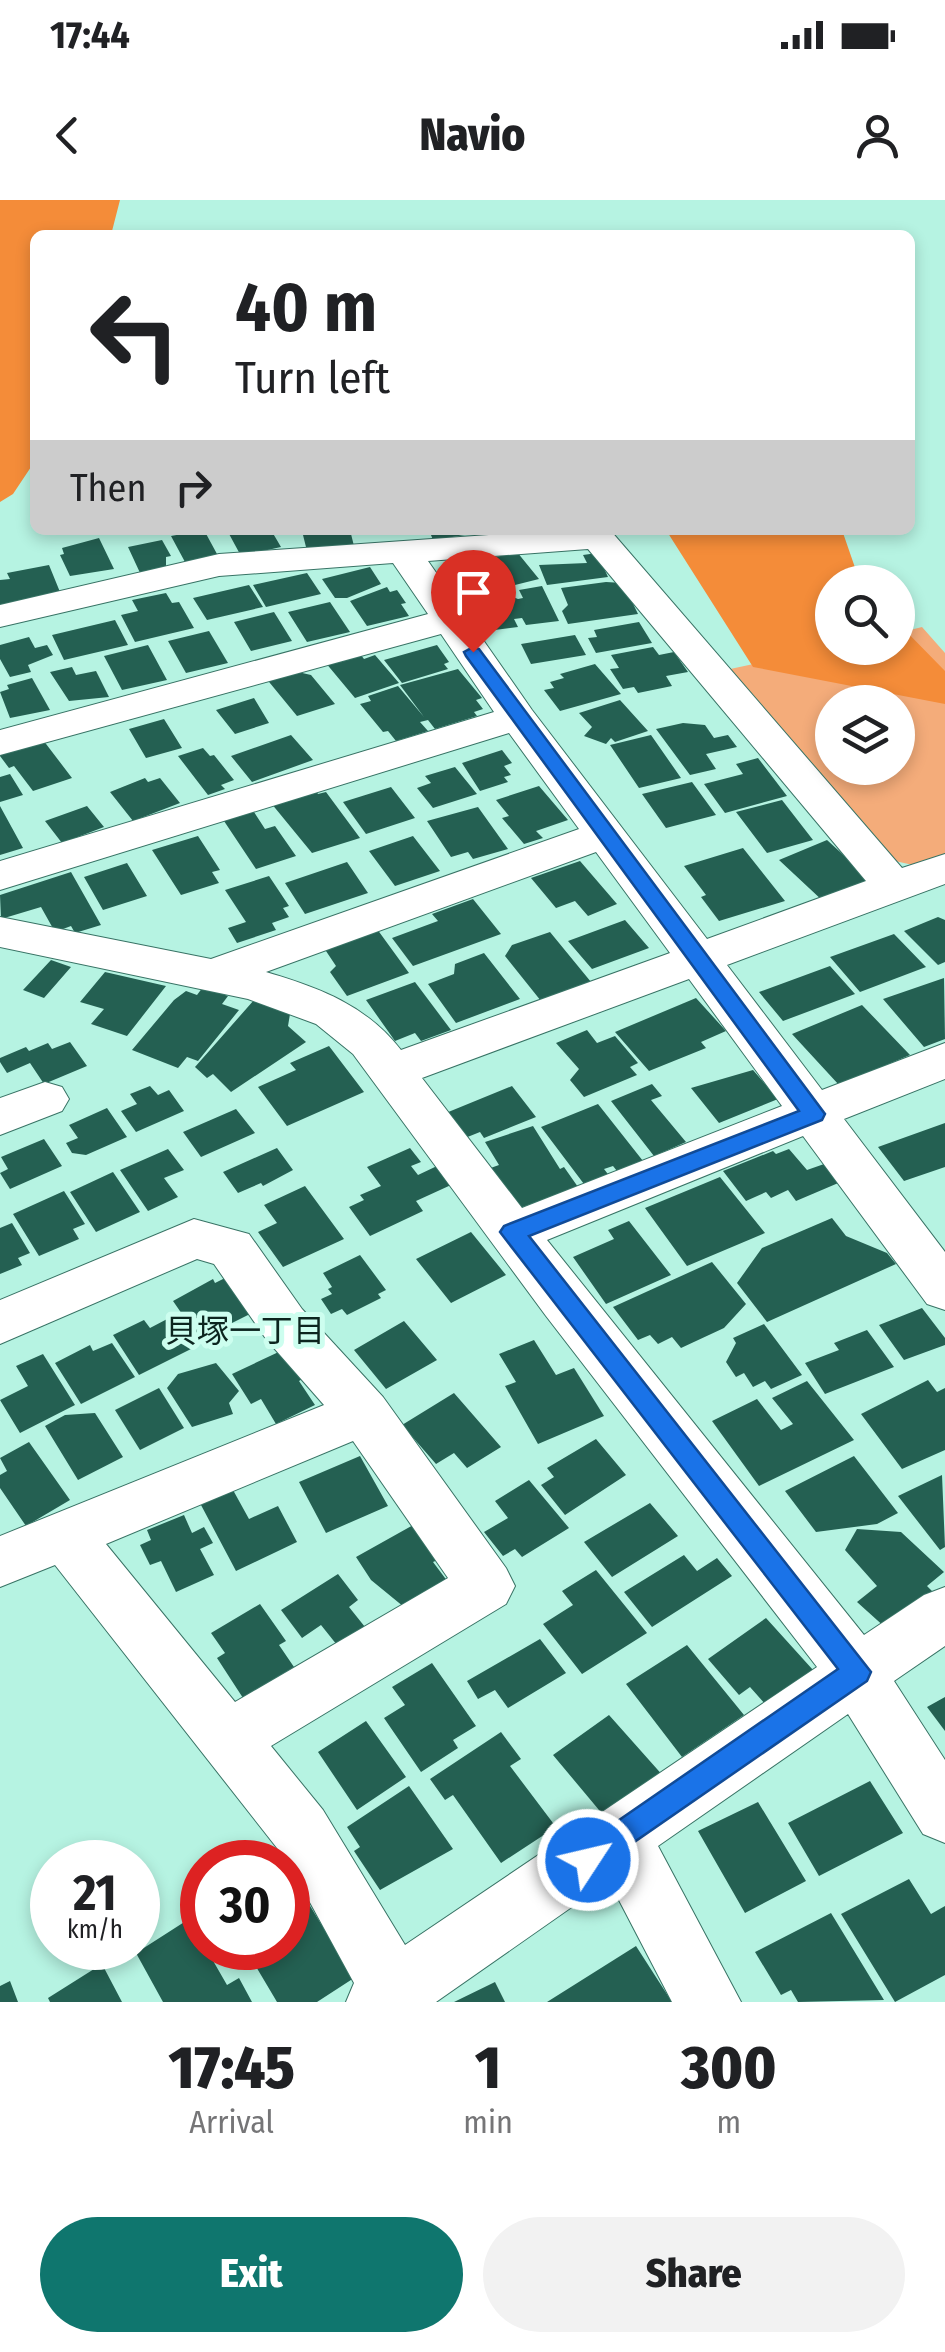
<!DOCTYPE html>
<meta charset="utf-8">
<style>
:root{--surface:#fff;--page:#f2f2f2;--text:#202124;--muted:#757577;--accent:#0f766e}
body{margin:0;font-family:"Fira Sans Condensed","Noto Sans JP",sans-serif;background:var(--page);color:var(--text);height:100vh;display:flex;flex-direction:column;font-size:38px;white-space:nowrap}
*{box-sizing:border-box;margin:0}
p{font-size:32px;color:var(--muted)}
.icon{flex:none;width:55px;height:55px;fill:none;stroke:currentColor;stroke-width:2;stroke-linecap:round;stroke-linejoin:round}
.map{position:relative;height:1802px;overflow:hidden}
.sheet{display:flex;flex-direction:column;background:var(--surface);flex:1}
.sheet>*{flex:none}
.banner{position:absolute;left:30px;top:30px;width:885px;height:305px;border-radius:15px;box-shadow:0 5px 15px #0003;background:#fff;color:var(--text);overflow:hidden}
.fabs{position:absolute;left:815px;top:365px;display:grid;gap:20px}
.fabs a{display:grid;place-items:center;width:100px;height:100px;border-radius:50%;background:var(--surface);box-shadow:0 5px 15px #0003;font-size:50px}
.speed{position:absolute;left:30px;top:1640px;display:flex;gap:20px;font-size:50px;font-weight:700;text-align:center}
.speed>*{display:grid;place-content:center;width:130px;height:130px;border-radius:50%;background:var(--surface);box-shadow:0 5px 15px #0003;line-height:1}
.speed small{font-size:25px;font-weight:400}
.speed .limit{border:15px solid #d22;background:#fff;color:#111}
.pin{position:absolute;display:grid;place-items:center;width:85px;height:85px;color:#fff;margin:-102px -42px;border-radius:50% 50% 50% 0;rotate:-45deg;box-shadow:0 0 10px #0007}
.pin .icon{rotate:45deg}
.me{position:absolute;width:110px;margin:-55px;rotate:55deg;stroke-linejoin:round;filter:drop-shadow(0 0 8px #0008)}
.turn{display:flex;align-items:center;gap:35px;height:210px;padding:0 40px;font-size:45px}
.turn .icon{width:130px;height:130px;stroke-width:2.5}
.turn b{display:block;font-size:70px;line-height:85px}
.then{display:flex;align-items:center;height:95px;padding:0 40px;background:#0003;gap:20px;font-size:38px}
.eta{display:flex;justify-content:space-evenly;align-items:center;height:170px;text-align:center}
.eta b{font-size:60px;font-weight:800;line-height:70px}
.cta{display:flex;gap:20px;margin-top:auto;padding:20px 40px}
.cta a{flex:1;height:115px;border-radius:60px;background:var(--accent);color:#fff;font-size:40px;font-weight:800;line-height:115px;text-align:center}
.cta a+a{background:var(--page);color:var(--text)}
.status{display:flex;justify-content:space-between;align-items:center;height:70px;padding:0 50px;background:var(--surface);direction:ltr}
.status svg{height:28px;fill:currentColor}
header{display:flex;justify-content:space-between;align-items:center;height:130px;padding:0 40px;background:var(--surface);font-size:45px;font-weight:800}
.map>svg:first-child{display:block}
.green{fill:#f4ac7a;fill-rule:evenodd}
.forest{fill:#f48c39}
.building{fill:#246052}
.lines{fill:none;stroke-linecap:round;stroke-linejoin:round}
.minor-casing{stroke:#387365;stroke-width:2}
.minor{fill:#fff;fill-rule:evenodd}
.route{fill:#1a73e8;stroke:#114b97;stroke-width:2.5}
.labels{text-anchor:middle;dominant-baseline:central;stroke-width:10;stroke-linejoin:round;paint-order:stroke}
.neighbourhood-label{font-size:32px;fill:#0c251f;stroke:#cdfeef}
</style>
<div class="status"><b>17:44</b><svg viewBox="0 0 49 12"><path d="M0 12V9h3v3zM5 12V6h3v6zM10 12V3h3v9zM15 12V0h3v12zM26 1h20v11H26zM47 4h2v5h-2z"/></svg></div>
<header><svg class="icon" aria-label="back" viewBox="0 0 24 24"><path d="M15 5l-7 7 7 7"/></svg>Navio<svg class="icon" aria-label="person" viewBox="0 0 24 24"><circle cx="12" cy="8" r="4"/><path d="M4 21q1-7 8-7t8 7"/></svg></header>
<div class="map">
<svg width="945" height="1802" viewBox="0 0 945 1802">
<rect width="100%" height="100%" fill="#b6f3e2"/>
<!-- green -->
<path class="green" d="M922,427L945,453V655L913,665L886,659L721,471L832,447L898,448V433ZM832,502H898V568H832Z"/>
<!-- forest -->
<path class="forest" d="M0,0H120L111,35H35V261L13,294L0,302Z
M666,330H842L860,382H832V448H898V423L945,471V504L753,467Z"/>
<!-- building -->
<path class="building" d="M204,330L217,354L185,362L171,336Z
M239,330H271L281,347L241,356L228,332Z
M350,330L354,346L307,351L302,331Z
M429,330H463L465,335L433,340Z
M99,338L114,369L70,376L60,355L64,354L62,348Z
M162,340L171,356L166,357V369L141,375L128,347Z
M517,352L539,379L471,396L450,368Z
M597,353L608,377L547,385L539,365L587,363L583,355Z
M49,365L60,392L0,411V380L10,379L7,373Z
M370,367L381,384L347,398H335L322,379Z
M307,373L321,394L266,407L253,385Z
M606,382L623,383L638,414L568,424L562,411L568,405L561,388Z
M249,385L263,407L207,420L193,398Z
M542,386L559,421L526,425L522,418L514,419L518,427L487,431L476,405L486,395L500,392L518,399L523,398L519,390Z
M387,387L390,392L397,390L406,403L401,404L409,416L367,426L350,401Z
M166,393L172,403L179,402L194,428L135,442L121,415L138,411L132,400Z
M330,402L350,432L307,442L288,412Z
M274,412L292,441L251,451L234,422Z
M115,420L128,445L64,460L52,435Z
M639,422L652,443L596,453L588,438L597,437L594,430Z
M209,431L228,463L186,473L168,441Z
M575,435L586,455L531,464L521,444Z
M29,437L35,448L47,445L53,455L28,465L31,472L10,477L0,459V445Z
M148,445L167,480L122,490L104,456Z
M437,445L449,462L444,464L448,469L402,483L384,460Z
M653,447L659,455L674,452L688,472L666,476L672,486L638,493L634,487L623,489L610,469L619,468L611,455Z
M358,451L364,459L375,455L399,483L355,498L325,462Z
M595,464L621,494L560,511L544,490L554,488L550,482L564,478L560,474Z
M72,467L76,475L96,471L109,497L69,501L50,472Z
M458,469L482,498L476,500L483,509L474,512L477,516L435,529L428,520L420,522L428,531L396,541L388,531L383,532L360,504L371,501L368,496L398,486L424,517L400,485Z
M298,472L311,475L335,504L297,516L265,477Z
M32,478L50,510L10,518L0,492L9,489L7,485Z
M254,498L269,523L235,534L216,510Z
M620,500L648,531L615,542L611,538L606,544L584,536L592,527L579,513Z
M164,519L182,548L146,558L129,529Z
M683,523L705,525L714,538L728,535L737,547L706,554L716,569L690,575L656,529Z
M291,535L313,560L252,582L231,556Z
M651,535L681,578L639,588L610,545Z
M40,536L72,578L33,591L14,566L9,568L0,556L6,548Z
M203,548L210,556L214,555L234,580L221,585L225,589L208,595L178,556Z
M502,550L512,563L504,566L511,575L504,577L508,582L480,591L462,563Z
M758,558L787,596L725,613L704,584L743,574L736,564Z
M455,567L477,594L433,608L417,588L431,583L425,576Z
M10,574L23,595L0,602V577Z
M145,578L148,582L160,578L180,603L133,621L110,592Z
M692,582L716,615L666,628L642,594Z
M539,586L568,620L536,631L543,638L524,644L502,618L509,616L496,600Z
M391,587L415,618L366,634L343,602Z
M315,589L318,594L326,592L360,638L312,653L271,603Z
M782,600L813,640L767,653L736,612Z
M0,606L23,648L0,655Z
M87,606L104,627L62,643L45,621Z
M478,607L508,649L473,659L468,652L451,657L427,621Z
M254,612L265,629L275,626L296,656L256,669L224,621Z
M198,636L220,670L212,672L219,683L181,695L152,650Z
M413,636L440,671L395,686L369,651Z
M827,640L872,681L824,702L779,660Z
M743,648L785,701L719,721L701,697L706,695L684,666Z
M580,661L617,704L588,716L575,701L556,708L531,678Z
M347,662L368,693L305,714L285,683Z
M127,663L147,696L103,710L84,677Z
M71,672L101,725L75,733L71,726L55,732L41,707L1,719L0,695Z
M269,676L289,706L283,708L289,717L272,723L276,730L237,743L228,728L246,722L225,690Z
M473,699L501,734L413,766L392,738L438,721L432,714Z
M938,717L945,720V762L938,765L904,731Z
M625,720L649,748L592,769L568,741Z
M377,729L409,773L347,796L330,772L336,766L324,748Z
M550,732L591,782L541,801L505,756L512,745Z
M894,734L926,767L860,792L830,757Z
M484,753L520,799L456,823L428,784L454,774L455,764Z
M51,760L71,767L44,798L23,790Z
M830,766L855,794L783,821L759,792Z
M105,772L166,786L127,836L91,824L104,809L80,802Z
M944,778L945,839L924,847L883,799Z
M415,782L451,830L421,841L415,833L395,841L366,800Z
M203,787L228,796L222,804L239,810L198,861L187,857L178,868L132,850L174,800L186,791L197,795Z
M696,798L726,831L701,842L706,848L649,871L615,832Z
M254,800L290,814L288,826L306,842L231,892L213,874L207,878L195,867Z
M862,805L910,855L839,885L792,834Z
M587,830L597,843L615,836L638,863L630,867L637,875L584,897L570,880L579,869L556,843Z
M70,842L87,866L44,884L30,863L7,873L0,862V858L26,847L29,851L48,843L52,849Z
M329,846L364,892L287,926L258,887L296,870L290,863Z
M753,870L778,899L719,923L691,888Z
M652,884L662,896L651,900L686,942L654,956L611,901Z
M150,886L158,895L169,890L184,911L136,932L121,911L137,904L130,894Z
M512,886L536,917L484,938L480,932L460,940L441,915Z
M598,904L643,961L617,971L613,966L604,969L614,982L590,992L541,927Z
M107,908L127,937L86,955L72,953L66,943L78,938L69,925Z
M236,909L255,933L201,957L183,932Z
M945,923V967L904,981L878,947Z
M533,926L560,969L564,967L578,987L520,1008L485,970L499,965L485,942Z
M44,939L62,966L10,989L0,973L8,969L1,957Z
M277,948L293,970L263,986L261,983L238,993L223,972Z
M410,948L421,962L411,966L418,975L437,966L451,985L416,1001L423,1011L370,1036L349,1007L364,1000L360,995L381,986L367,967Z
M168,949L184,970L164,978L178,997L148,1011L120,970Z
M789,949L807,970L827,963L843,981L796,1001L788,990L771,998L766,992L746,1001L723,971L773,951L776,954Z
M113,972L140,1012L96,1032L70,992Z
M720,977L765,1033L687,1066L645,1008Z
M305,986L344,1039L283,1067L258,1032L277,1023L264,1005Z
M64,991L85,1024L73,1029L79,1039L39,1056L13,1014Z
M832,1018L846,1036L887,1053L896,1064L767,1122L737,1083L762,1048Z
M629,1021L671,1075L606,1104L573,1057L614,1039L608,1030Z
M12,1023L30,1053L18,1058L22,1065L0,1074V1028Z
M471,1032L506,1075L451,1103L416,1059Z
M360,1055L386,1090L378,1094L381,1098L347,1115L342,1109L331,1114L321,1099L332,1094L328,1089L332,1087L323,1073Z
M712,1062L746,1104L724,1128L681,1148L672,1137L658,1144L650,1135L638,1140L613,1107Z
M225,1078L250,1114L192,1143L175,1118L182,1114L173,1101L213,1079L215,1083Z
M922,1108L945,1138V1145L904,1160L879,1125Z
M171,1117L193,1148L139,1175L113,1135L144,1120L150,1128Z
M404,1121L437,1160L386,1189L354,1150Z
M764,1124L802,1175L771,1189L765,1181L753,1187L744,1173L736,1177L726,1162L736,1143L733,1138Z
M867,1130L894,1167L825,1194L805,1163L839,1150L834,1143Z
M534,1140L556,1175L574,1168L604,1216L538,1244L505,1186L516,1182L499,1154Z
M112,1143L135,1177L81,1204L55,1163L90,1145L93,1151Z
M285,1149L304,1178L299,1181L315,1205L276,1224L261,1199L251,1204L232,1174Z
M43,1154L75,1205L20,1233L0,1200L28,1186L16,1166Z
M216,1163L239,1191L229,1203L233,1214L192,1227L167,1188L178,1174Z
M928,1180L937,1192L945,1188V1250L902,1269L861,1214Z
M807,1181L854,1240L759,1286L712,1221L757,1199L781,1230L793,1224L772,1198Z
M159,1188L184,1228L140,1250L115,1210Z
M454,1193L501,1247L467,1268L454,1253L436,1264L402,1225Z
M95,1213L123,1257L78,1280L45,1226L65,1215Z
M596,1239L626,1275L565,1315L541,1285L554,1277L547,1268Z
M29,1242L70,1300L26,1326L0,1288V1275L7,1271L0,1258Z
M360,1256L388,1306L326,1333L299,1282Z
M854,1256L898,1313L877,1324L816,1332L785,1291Z
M942,1275L945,1347L940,1350L898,1296Z
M529,1280L569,1328L522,1357L515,1349L503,1356L484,1332L508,1318L495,1301Z
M233,1290L249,1319L278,1306L297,1342L236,1371L201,1305Z
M650,1303L678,1336L612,1377L584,1342Z
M184,1315L192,1333L204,1327L213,1343L200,1349L214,1375L176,1392L161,1361L150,1365L140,1345L151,1340L147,1330Z
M415,1324L440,1359L433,1362L448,1382L404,1407L371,1380L356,1357Z
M857,1329L901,1332L944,1372L927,1386L932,1391L887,1429L857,1402L877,1386L845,1350Z
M684,1355L697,1371L717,1358L732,1376L652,1427L624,1392Z
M596,1370L647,1433L582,1474L543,1424L573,1405L562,1391Z
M338,1374L358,1400L349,1407L365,1427L337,1445L321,1425L302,1438L281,1410Z
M260,1404L286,1441L279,1445L294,1467L243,1498L217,1458L225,1453L211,1433Z
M766,1418L813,1470L765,1504L750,1487L739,1495L708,1459Z
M540,1439L566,1473L508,1508L495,1490L478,1499L467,1481Z
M687,1445L744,1515L682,1557L626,1484Z
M432,1463L476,1526L453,1540L458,1548L421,1572L384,1518L405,1505L392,1487Z
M945,1497V1531L927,1507Z
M609,1515L665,1578L604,1616L553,1555Z
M366,1521L406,1577L357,1610L318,1552Z
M501,1532L521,1559L510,1566L556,1627L501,1663L453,1595L445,1600L430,1579Z
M870,1581L903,1633L819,1676L788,1623Z
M409,1586L453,1649L380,1690L354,1651L360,1647L347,1627Z
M758,1602L806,1681L745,1713L698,1631Z
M909,1679L931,1714L945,1706V1775L895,1802L841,1714Z
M301,1691L354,1778L317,1802H277L245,1748H288V1700Z
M831,1713L884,1800L798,1802L791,1790L781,1795L755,1752Z
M189,1719L227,1785L239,1778L252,1802H163L136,1753Z
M636,1746L672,1802H547Z
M102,1764L122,1802H50L48,1798Z
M10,1781L18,1802H0V1786Z
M495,1782L505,1802H454Z"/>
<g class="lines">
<!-- minor casing -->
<g class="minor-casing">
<path id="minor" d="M559,330H610L902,668L945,654V684L727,765L822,890L945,843V879L844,919L945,1052V1110L927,1104L803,936L547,1040L864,1435L924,1395L945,1387V1446L894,1481L945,1560V1643L923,1634L848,1514L658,1646L741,1802H672L609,1681L436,1802H346L354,1783L288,1662L55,1365L0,1387V1336L324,1205L266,1139L214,1064L197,1059L0,1144V1100L194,1019L249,1034L302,1109L383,1197L506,1368L515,1386L506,1404L271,1546L323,1610L405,1745L817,1467L546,1116L353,854L316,824L248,799L0,747V717L211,759L579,629L509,533L0,690V661L494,512L441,434L0,555V530L428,414L393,363L219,376L0,427V405L219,354ZM588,349L866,681L707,739L532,510L428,361ZM596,652L670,753L401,850C366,805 320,788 266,772ZM689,779L782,906L522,1008L422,878ZM353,1241L448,1378L235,1502L106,1344Z
M45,882L62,887L69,899L62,911L0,935V898Z"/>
</g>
<!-- minor -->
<use href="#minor" class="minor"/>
</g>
<!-- route -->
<path class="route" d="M473,447L479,449L825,914L822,920L529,1036L871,1472L867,1481L588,1674L577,1670L572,1660L577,1649L838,1469L500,1032L504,1026L799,911L466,456L464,452Z"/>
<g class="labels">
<!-- neighbourhood labels -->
<g class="neighbourhood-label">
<text x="245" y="1131">貝塚一丁目</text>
</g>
</g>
</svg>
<div class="fabs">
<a><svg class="icon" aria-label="search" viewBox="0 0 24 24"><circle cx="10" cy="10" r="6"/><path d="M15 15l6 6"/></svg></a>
<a><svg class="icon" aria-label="layers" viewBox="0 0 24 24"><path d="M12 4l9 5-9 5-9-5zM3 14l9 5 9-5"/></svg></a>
</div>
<div class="speed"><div>21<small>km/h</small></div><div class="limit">30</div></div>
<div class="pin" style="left:473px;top:452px;background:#d93025"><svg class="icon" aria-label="arrive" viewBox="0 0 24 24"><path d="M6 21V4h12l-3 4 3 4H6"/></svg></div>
<svg class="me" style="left:588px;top:1660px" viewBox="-20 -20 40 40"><circle r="17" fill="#1a73e8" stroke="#fff" stroke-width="3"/><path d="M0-11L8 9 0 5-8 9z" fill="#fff"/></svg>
<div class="banner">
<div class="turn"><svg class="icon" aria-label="left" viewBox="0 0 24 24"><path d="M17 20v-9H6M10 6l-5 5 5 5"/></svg><div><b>40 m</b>Turn left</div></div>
<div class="then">Then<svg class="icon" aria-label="right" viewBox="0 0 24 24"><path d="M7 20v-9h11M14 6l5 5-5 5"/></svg></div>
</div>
</div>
<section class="sheet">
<div class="eta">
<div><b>17:45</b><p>Arrival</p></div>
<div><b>1</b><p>min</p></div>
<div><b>300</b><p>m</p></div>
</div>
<div class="cta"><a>Exit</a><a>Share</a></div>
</section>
